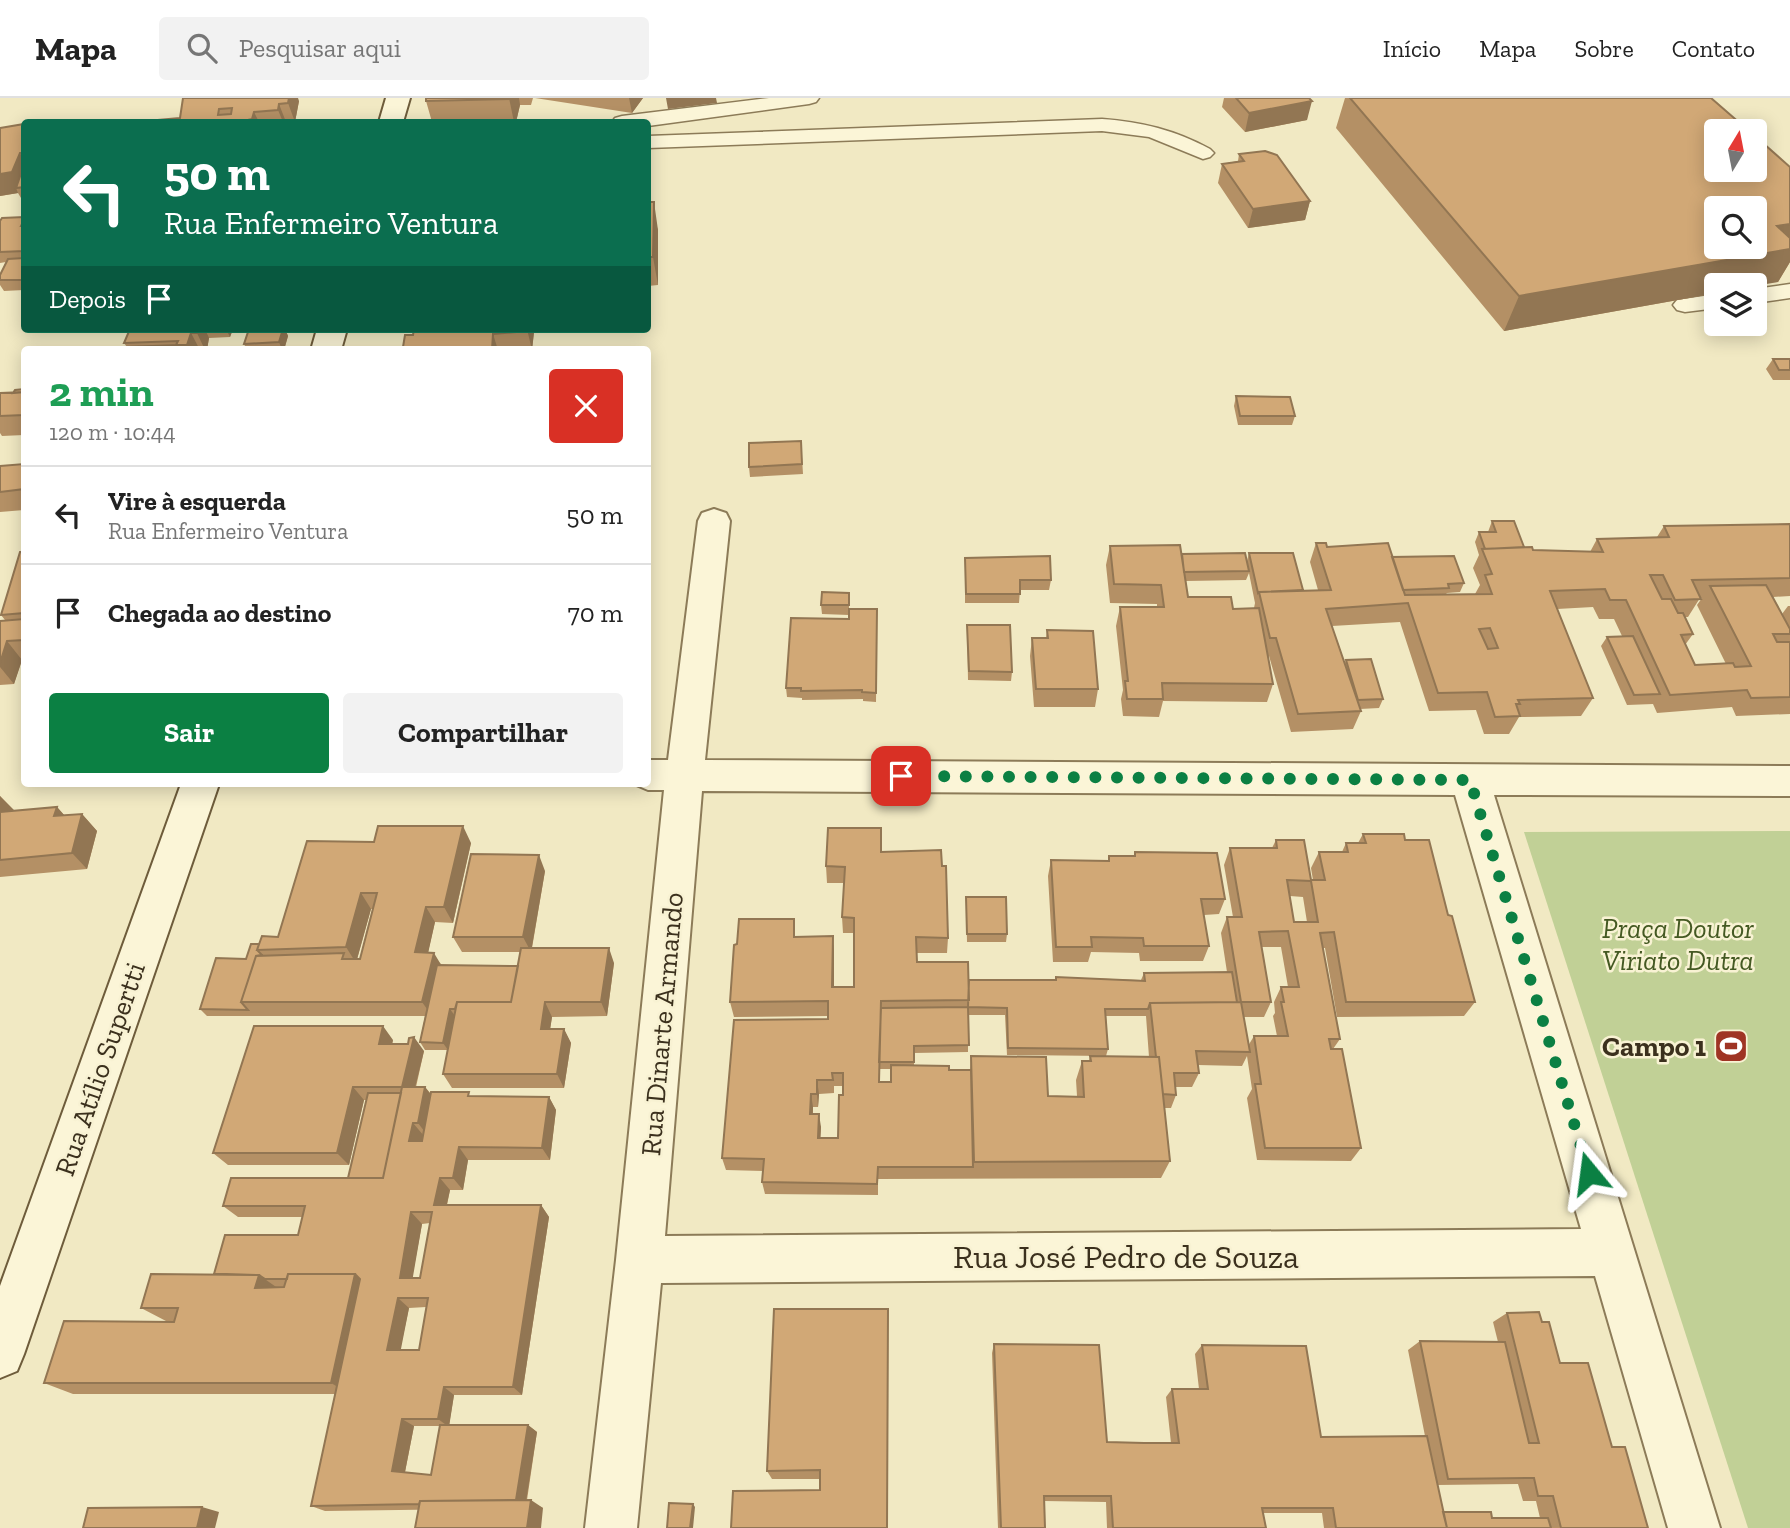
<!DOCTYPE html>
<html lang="pt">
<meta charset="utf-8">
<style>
:root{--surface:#fff;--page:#f2f2f2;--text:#222;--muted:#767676;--line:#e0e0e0;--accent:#0b8043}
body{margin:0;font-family:"Zilla Slab",serif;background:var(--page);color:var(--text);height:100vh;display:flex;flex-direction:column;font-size:26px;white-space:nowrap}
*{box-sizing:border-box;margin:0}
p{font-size:23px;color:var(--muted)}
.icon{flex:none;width:38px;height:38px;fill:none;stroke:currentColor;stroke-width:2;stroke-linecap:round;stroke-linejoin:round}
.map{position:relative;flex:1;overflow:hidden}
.drawer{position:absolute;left:21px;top:248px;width:630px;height:441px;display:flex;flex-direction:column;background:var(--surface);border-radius:7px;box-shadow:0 4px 18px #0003}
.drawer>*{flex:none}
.hud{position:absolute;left:21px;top:21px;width:630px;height:214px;border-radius:7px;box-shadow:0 4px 18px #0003;background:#0b6e4f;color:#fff;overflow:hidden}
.needle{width:46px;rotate:10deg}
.controls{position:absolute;left:1704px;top:21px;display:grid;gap:14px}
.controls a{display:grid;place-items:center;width:63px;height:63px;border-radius:7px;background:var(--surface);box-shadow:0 4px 18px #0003;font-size:35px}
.pin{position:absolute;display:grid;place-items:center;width:60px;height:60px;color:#fff;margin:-30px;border-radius:14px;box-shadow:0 4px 10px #0006}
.me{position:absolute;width:77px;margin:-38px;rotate:344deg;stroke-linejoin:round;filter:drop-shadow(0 0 5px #0008)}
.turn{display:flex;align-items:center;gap:24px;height:147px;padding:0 28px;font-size:32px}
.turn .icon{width:91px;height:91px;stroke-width:2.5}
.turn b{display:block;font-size:49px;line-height:60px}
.then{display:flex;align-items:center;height:66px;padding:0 28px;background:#0003;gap:14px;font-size:26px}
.round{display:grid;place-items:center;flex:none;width:74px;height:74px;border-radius:7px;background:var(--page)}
.overview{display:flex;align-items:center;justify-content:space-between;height:119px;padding:0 28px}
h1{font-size:42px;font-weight:700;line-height:52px;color:#1e9e55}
.primary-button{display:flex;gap:14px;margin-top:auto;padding:14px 28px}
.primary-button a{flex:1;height:80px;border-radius:7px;background:var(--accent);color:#fff;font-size:28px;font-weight:700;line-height:80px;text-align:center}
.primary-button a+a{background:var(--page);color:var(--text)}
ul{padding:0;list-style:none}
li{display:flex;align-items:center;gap:21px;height:98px;padding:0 28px;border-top:2px solid var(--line)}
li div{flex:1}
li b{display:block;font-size:26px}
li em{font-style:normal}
header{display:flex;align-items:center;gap:42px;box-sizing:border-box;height:98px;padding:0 35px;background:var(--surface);border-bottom:2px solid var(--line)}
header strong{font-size:33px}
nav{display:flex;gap:38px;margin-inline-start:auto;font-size:24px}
.search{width:490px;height:63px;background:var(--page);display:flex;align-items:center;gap:18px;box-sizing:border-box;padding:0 24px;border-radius:7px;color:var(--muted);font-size:26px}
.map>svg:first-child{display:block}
.green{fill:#c1d096}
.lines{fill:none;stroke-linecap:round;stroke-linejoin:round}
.lane-casing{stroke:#8c7b58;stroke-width:3}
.street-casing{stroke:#8c7b58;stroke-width:4}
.secondary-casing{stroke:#6e5c3b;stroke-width:4}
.lane{fill:#fbf5d7;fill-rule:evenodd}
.street{fill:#fbf5d7;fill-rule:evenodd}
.secondary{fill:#fbf5d7;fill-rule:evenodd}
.wall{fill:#b49065;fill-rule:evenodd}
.shaded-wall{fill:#927653}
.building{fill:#d1a876;stroke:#927653;stroke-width:2;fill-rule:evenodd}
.route{stroke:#0b8043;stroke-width:12;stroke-dasharray:0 21.6}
.labels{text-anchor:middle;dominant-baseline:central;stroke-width:5;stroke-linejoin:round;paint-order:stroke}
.park-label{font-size:28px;font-style:italic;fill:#445922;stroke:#f8f2d3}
.street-label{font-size:28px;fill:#3b301d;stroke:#f8f2d3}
.poi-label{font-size:28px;font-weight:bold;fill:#3b301d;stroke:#f8f2d3;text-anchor:end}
.near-street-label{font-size:33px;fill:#3b301d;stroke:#f8f2d3}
</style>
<header>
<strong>Mapa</strong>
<div class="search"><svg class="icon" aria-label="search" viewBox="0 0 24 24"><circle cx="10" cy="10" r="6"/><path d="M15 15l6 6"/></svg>Pesquisar aqui</div>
<nav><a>Início</a><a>Mapa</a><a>Sobre</a><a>Contato</a></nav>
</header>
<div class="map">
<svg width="1790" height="1430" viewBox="0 0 1790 1430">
<rect width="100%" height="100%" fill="#f1e9c3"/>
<!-- green -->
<path class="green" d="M1790,733V1430H1748L1524,734Z"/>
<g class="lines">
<!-- lane casing -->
<g class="lane-casing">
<path id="lane" d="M769,0H819L816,4L809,6L648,28V24H612L615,20L622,18Z
M1102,21C1142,24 1175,32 1210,51L1214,55L1210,59L1203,61L1149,39L1102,33L648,50V38Z
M1790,186V200L1755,205V191Z
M1717,196V210L1685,214L1677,212L1673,207L1677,202Z"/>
</g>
<!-- street casing -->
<g class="street-casing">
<path id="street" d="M714,411L726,415L730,423L705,662L1790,668V698L1494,697L1720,1430H1668L1595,1178L661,1185L637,1430H585L616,1162L664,692H648L634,686H648V662H668L698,423L702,415ZM702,693L1455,697L1581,1131L665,1138Z"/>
</g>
<!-- secondary casing -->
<g class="secondary-casing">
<path id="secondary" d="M386,0H410L403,24H379Z
M317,231H347L341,252H311Z
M181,686H219L24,1256L17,1273L0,1280V1188Z"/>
</g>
<!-- lane -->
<use href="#lane" class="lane"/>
<!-- street -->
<use href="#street" class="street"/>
<!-- secondary -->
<use href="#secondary" class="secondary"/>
</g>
<!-- wall -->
<path class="wall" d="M183,0L299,3L295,24H135L180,20Z
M426,0H533L531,7H520L516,24H432L426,3Z
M535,0H643L632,15Z
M1224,0H1309L1307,22L1245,34L1222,9Z
M1345,0H1711L1790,69V164L1778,184L1717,187V195L1504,233L1336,30Z
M24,26V100H21L18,95L0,98V30Z
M1239,56L1310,103L1305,122L1248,130L1218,85L1222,66L1238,63Z
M648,104L658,132V187L648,188Z
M24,119V192L4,193L0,187V177L6,164L0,165V123Z
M120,231H233L230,239L209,240L207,251L244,252H123L127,249L124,245L130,231Z
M249,231H285L288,238L284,252H247L244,246Z
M533,231L534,234L532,252H404L403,249L405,237Z
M1773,261H1790V282H1773L1766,271Z
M24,291V337L2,338L0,335V295H13Z
M1236,298L1295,318L1292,327H1238L1234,308Z
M801,343L803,376L750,379L749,369Z
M24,366V412L0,414V368Z
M1492,423L1524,449L1533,452L1590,454L1597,441L1657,439L1664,428L1790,426V498L1773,499L1782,516L1788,508H1790V616L1736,618L1732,609L1657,615L1653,606L1627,607L1601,548L1607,539L1622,538L1614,521H1599L1593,509L1557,511L1593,600L1581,618L1519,619L1509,636H1484L1476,612L1429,613L1400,524L1332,528L1345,565L1346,562L1383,601L1379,610L1360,611L1361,613L1353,631L1291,634L1269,558H1268L1273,586L1267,604L1163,603L1159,619L1123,618L1121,601L1123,592L1116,528L1120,509H1157V506L1110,505L1106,467L1110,448L1247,463L1249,455L1303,492H1318L1310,464L1316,445L1327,449L1392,459L1464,485L1460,494L1447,495L1446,496H1475L1480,487L1473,470L1479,457L1475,444L1479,434H1488ZM1249,475L1255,505L1254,510L1233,511L1188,499L1186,483L1246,482ZM1700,500H1702L1697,507L1726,566L1695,567L1685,547L1693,536L1685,519H1688Z
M24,454V561L22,562L14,586L0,587V523L5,522L1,517Z
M965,460L1051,482L1049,492H1020L1019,505H965Z
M849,495V511H877L876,604L863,603V601L802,602V600L787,599L786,590L849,521V517L822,516L821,507Z
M967,527L1012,574L1011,583L968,582Z
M1047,532L1098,591L1095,609H1034L1030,558L1032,540H1046Z
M0,698L14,713L57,709L64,717L82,716L97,733L87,771L0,779Z
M1363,736L1405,742L1448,817L1475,904L1464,918L1337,919L1325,850H1323L1340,941L1333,951L1361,1050L1351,1063L1257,1062L1247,1000L1252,991L1247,958L1242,968L1198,967L1199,975L1192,989H1176V997L1171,1010H1164L1170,1063L1161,1080L878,1081V1097L765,1096L762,1084L763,1073L726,1072L722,1060L828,921V918L734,919L730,904L796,839L833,838L834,853V889H854V835H843L842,819L844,785H827L826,768L881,754L942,768L948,840L947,855H917V864L969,882H1055L1056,879L1141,882L1144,875L1227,874L1221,835L1227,819H1233L1224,767L1230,750H1272L1276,742L1311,782H1313L1311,770L1319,754H1342L1346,745H1358ZM1290,798L1303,799L1307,824H1294ZM1262,849H1281L1288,889H1281L1274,904L1275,915L1273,918L1277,938H1254L1248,948L1244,919H1264L1271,904ZM968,917H1005L1007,957L1106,958L1108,951L1106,918H1146L1149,959L1090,958L1089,963H1082L1076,982L1077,998H1048L971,958L970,972H949L914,967V955L968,954ZM880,971H891V984H880ZM834,988H843L838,1040H820L821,1029L813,1016V1009H818L819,996L834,995Z
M307,743L471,745L453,825L435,824L428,854L442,867L518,868L520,854H462L453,839L545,773L532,850L614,865L607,918L552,919L550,931H564L571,945L564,990H452L443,976L448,952H425L420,944L425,918H207L200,911L259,846L278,839ZM371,811H373L360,861H357Z
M1135,754L1225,801L1219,816L1204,817L1209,848L1203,863H1140L1139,855L1091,854L1088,864H1053L1048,778L1051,762H1108L1109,758H1134Z
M966,799L1007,836L1006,844H967Z
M393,942L392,946L424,953L416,989H425L431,996L472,998L549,999L556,1012L550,1062H468L463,1092H450L447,1107H541L549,1119L522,1297H454L449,1327H528L537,1334L527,1402L543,1410L325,1413L311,1408L335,1296H73L44,1285L166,1223L141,1210L298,1137L302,1119H238L223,1108L348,1080L367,1002H364L349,1067H228L213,1055ZM430,1125L420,1180H412L422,1126ZM426,1209L419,1252H400L409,1210ZM414,1328H440L431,1377L405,1374Z
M774,1211L888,1430L820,1392V1381H772L767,1373Z
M1507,1215L1542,1224L1560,1265L1612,1349L1648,1430H1324L1322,1415H1263L1266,1430H1107L1106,1404L1044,1403L1045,1430H998L992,1255L994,1246L1107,1344L1171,1345L1166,1299L1172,1291H1199L1195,1256L1202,1247L1321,1339L1425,1338L1408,1252L1420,1243L1498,1244L1493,1224ZM1518,1386L1523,1403H1536L1540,1420H1492L1443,1414L1437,1387Z"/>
<!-- shaded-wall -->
<path class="shaded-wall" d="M289,0H298L299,3L295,24L288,5Z
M509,0H519L520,7L516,24H514Z
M629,0H643L632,15Z
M666,0H716L717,5L668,11Z
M1312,3L1307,22L1245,34L1249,15Z
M279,6L286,24H283L278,12Z
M254,14L259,24H239Z
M20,55L24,64V89L16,90L18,95L0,98V76Z
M1310,103L1305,122L1248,130L1253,111Z
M654,104L658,132V187L653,159Z
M1790,126V164L1778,184L1755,188V187H1717V195L1504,233L1519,198L1777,128Z
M197,231H205L209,240L207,252H205L197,235Z
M226,231H233L230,239Z
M283,231H285L288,238L284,252H282L279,244Z
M527,231H533L534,234L532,252Z
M191,235L200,252H190L187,247Z
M493,236L498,252H492Z
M7,543L22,562L14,586L0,569V565Z
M0,698L14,712L8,731L0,724Z
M57,709L72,726L54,718Z
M82,716L97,733L87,771L72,755Z
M463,728L471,745L453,825L444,809Z
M539,757L545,773L531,854L523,839Z
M361,795L371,811L356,865L346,849Z
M426,809L435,824L425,869L415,854Z
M833,838L834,853V904L832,889Z
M609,850L614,865L607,918L601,904Z
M434,855L443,870L432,918L422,904Z
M545,904L552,919L548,945L541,931Z
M450,911L455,918L448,952L443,945Z
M383,928L393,942L389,960L379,946Z
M564,931L571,945L564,990L557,976Z
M414,939L424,953L412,1002L402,989Z
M817,982L819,996L818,1009L817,996Z
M353,989L364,1002L349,1067L337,1055Z
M425,989L435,1002L428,1038L418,1025Z
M811,996L813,1009L812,1029L810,1016Z
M549,999L556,1012L550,1062L542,1050Z
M819,1016L821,1029L820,1052L818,1040Z
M413,1025L424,1038L420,1055L409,1043Z
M459,1049L468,1062L463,1092L453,1080Z
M440,1080L450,1092L444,1119L434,1107Z
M541,1107L549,1119L522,1297L513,1289Z
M411,1114L422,1126L411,1190L400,1180Z
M355,1176L372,1191L350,1296L331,1285Z
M259,1177L279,1191L255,1190Z
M398,1200L409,1210L399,1261L387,1252Z
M444,1289L454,1297L449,1329L438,1321Z
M402,1321L414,1328L404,1379L392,1373Z
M528,1327L537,1334L525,1410L516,1405Z
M531,1402L543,1410L541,1430H527Z
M693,1406L695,1409L693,1430H690Z
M202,1409L219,1414L215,1430H197Z"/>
<!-- building -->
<path class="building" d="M183,0H289L288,5L279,6L278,12L254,14L252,21L239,24H135L180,20ZM232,10L231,16L218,17L219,11Z
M426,0H509V1L426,3Z
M1236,0H1309L1312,3L1249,15Z
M1350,0H1711L1749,33H1717V72H1755V38L1790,69V126L1777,128L1790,140V151L1519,198ZM1717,110H1755V149H1717Z
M24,26V55H20L12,74L0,76V30Z
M1265,53L1277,57L1310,103L1253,111L1222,66L1244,63L1239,56Z
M24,67V89L16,90Z
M648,104H654L653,159H648Z
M24,119V124H23L21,128H24V153L0,154V123L2,120Z
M24,160V182H0V177L8,161Z
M130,231H197V235H191L187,247H176L178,243L124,245Z
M249,231H283L279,244L244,246Z
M414,231H527V233L493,236L492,252H409L410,249H403L405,237H413Z
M179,247L177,252H123L124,249Z
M243,250L242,252H185Z
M1773,261H1790V272H1779Z
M24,291V294L13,295L15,292Z
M24,294V317L0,318V295Z
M1236,298L1290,299L1295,318H1240Z
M801,343L802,366L749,369V345Z
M24,366V391L0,394V368Z
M1492,423H1514L1524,449L1485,451L1479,434H1496Z
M1790,426V480L1692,482L1701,501L1675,502L1663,477H1650L1662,501H1671L1678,515H1683L1693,536L1681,537L1695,567L1733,565L1735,569L1751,568L1710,488L1766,487L1790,531V536H1773L1777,544H1790V599L1751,600L1747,592L1670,597L1626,502H1610L1605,491L1550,493L1593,600L1518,602L1520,606H1516L1520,618L1495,619L1487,594L1438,595L1408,505L1326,511L1361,613L1298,616L1276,540H1270L1259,494L1331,492L1316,445H1326L1327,449L1388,445L1405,497L1492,496L1485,477L1492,476L1482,451L1532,449L1533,452L1603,454L1597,441L1669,439L1664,428ZM1490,530L1498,550L1488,551L1479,531Z
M1180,447L1188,499H1231L1233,511L1259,510L1273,586L1162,585L1163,601H1127L1125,583H1128L1120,509H1164L1161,487L1114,486L1110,448Z
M20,454H24V515L1,517Z
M1245,455L1249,473L1184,474L1182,456Z
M1249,455H1293L1303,492L1259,494L1258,495Z
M1050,458L1051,482H1020V496H966L965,460Z
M1454,458L1464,485L1448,486L1449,490L1403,492L1392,459Z
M822,494L849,495V507H821Z
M849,511H877L876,595L862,594V592L801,593V590H786L791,520L849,521Z
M24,521V542L7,543L0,565V523Z
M967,527H1010L1012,574L969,573Z
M1047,532L1093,533L1098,591H1036L1032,540H1048Z
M1633,538L1660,596L1634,597L1607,539Z
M1371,561L1383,601L1358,602L1346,562Z
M57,709L54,718L82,716L72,755L0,762V714Z
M378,728H463L444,809H426L415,854L434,855L422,904H241L256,858L344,855L342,861H360L377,795H361L346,849L257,852L262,838L278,839L307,743L374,744Z
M828,730H881V754L941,752L942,768H946L948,840L916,839L917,864H968L969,902L881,903L879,984H891V967L949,968V972H971L973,1069H878L877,1086L762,1084L764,1061L722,1060L734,922L828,921V903L730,904L734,847L737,846L739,821H794V839L833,838L832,889H854V820L842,819L845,769L826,768ZM832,975H843V997H839L838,1040H818L819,1016H810L811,996H817V982H833Z
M1363,736H1404L1405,742H1429L1448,817L1452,818L1475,904H1346L1334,834L1320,835L1340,941H1329L1331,951H1342L1361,1050H1265L1255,986H1261L1254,938H1288L1281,904H1284L1281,889H1299L1288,833L1259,834L1271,904H1241L1250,954L1196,953L1199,975H1174L1176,997L1163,996L1159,959H1156L1150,905L1241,904L1227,819H1242L1230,750H1277L1276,742H1304L1311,782H1325L1319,754H1348L1346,745H1366ZM1287,782L1311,783L1318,824H1294Z
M1135,754L1217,755L1225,801H1201L1209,848H1144L1143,840L1091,839L1092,849H1056L1051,762L1109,763V758H1135Z
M471,756L539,757L523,839H453Z
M966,799H1006L1007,836H967Z
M251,846H259L257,852L262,857L256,858L241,904L248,912L200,911L216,860L246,861Z
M521,850H609L601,904H545L541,931H564L557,976H443L457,904H511Z
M437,867L518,868L511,904H457L455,911H450L443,945L420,944Z
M1232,874L1237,904L1150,905L1148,911H1105L1108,951L1008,950L1007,910L968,909L969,882H1056V879L1145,883L1144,875Z
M968,909L969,947L914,948V964H879L881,910Z
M254,928H383L379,946H408L409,940L414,939L402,989H353L337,1055H213Z
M971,958L1046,959L1048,998L1084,999L1082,963H1091L1090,958L1159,959L1170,1063L974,1064Z
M402,989H425L418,1025H413L409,1043H422L431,994H469L468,998L549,999L542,1050L459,1049L453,1080H440L434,1107H541L513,1289H444L438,1321H402L392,1373L431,1377L440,1327H528L516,1402L420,1403L419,1406L311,1408L360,1181L355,1176H288L287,1181H265L259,1177L214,1176L225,1137H298L305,1108H223L231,1080H383ZM411,1114H432L420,1180H400ZM398,1200H428L419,1252H387Z
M368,995H401L383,1080H348Z
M151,1176L259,1177L255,1190L284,1189L288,1176H355L331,1285H44L64,1223L174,1224L178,1210H141Z
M774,1211H888L887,1430H731L733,1393L820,1392V1372L767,1373Z
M1539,1214L1542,1224H1549L1560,1265H1588L1612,1349H1625L1648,1430H1561L1553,1398H1538L1534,1380L1448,1381L1420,1243L1505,1244L1529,1345H1539L1507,1215Z
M994,1246L1099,1247L1107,1344L1144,1345H1179L1172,1291H1208L1202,1247L1306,1248L1321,1339L1427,1338L1447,1430H1336L1333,1410H1262L1266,1430H1113L1111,1398H1044L1045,1430H1001Z
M531,1402L527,1430H415L420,1403Z
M669,1405L693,1406L690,1430H667Z
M202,1409L197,1430H83L88,1410Z
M1443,1414H1491L1492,1420H1548L1551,1430H1447Z"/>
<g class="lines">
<!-- route -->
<path class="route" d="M901,678L1470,682L1589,1075"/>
</g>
<!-- icons -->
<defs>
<g id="stadium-square" transform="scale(1.75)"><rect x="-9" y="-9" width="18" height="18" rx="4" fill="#9f3424" stroke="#f8f2d3"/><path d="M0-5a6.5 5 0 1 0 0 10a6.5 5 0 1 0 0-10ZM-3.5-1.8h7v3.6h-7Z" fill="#fff"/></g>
</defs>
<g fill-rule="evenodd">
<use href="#stadium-square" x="1731" y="948"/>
</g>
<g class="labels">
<!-- park labels -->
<g class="park-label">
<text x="1678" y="830">Praça Doutor<tspan x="1678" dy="32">Viriato Dutra</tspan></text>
</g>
<!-- street labels -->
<g class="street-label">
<text transform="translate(662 926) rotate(-85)">Rua Dinarte Armando</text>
<text transform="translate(100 971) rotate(-71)">Rua Atílio Supertti</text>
</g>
<!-- poi labels -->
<g class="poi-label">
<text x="1706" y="948">Campo 1</text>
</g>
<!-- near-street labels -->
<g class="near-street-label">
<text x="1126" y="1158">Rua José Pedro de Souza</text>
</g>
</g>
</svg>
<div class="controls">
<a><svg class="needle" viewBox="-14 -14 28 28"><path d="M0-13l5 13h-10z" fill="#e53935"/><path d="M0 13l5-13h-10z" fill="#767676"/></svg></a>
<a><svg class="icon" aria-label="search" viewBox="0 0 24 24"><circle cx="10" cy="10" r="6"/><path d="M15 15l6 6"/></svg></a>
<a><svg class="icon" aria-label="layers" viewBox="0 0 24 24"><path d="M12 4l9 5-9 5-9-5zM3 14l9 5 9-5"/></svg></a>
</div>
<div class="pin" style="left:901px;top:678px;background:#d93025"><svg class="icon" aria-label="arrive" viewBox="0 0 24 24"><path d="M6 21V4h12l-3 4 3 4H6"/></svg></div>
<svg class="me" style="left:1589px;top:1075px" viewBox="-20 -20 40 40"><path d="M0-17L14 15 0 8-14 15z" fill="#0b8043" stroke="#fff" stroke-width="4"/></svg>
<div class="hud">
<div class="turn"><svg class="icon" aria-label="left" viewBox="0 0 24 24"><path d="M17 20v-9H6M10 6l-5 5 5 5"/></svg><div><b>50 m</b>Rua Enfermeiro Ventura</div></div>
<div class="then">Depois<svg class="icon" aria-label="arrive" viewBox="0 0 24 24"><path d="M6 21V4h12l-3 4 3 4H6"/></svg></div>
</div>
<section class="drawer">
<div class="overview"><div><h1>2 min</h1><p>120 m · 10:44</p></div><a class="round" style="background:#d93025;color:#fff"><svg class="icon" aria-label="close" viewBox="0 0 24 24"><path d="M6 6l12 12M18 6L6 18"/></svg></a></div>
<ul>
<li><svg class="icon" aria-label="left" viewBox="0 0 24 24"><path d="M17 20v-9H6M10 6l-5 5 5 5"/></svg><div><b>Vire à esquerda</b><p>Rua Enfermeiro Ventura</p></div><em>50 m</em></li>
<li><svg class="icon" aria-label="arrive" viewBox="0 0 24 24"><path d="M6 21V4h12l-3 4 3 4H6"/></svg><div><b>Chegada ao destino</b></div><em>70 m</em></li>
</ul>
<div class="primary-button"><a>Sair</a><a>Compartilhar</a></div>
</section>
</div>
